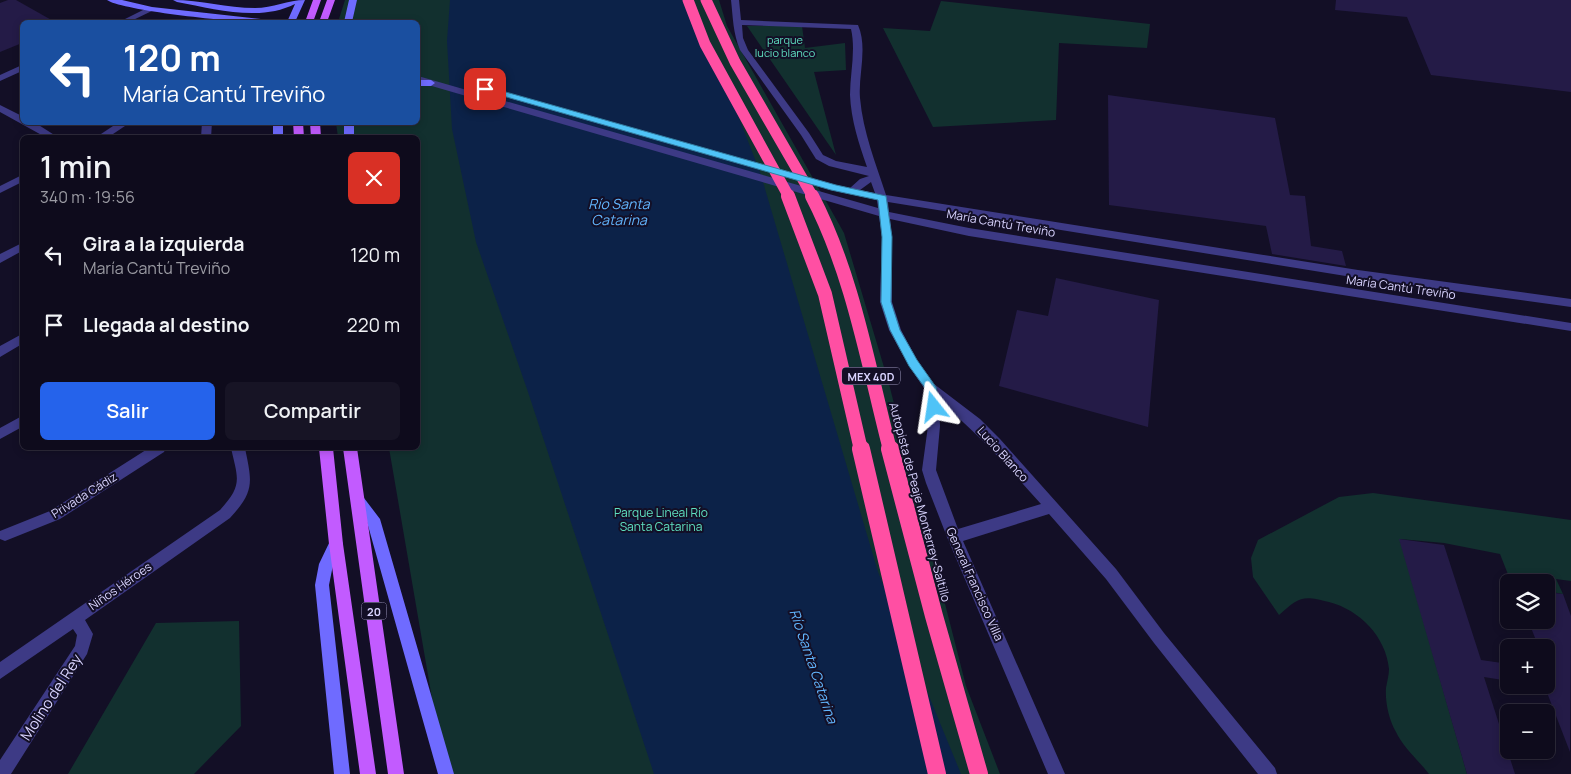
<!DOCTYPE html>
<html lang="es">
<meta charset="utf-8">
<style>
:root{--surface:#0e0b1c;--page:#171425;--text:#f1f3f6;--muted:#9b9ba3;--line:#2e2b3b;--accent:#2563eb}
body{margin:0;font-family:Manrope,sans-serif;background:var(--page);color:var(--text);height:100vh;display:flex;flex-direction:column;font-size:19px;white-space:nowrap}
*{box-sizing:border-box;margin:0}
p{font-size:16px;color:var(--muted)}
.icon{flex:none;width:28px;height:28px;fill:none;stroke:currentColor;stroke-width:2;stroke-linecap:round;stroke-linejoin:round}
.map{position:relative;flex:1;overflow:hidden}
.sheet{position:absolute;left:20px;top:135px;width:400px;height:315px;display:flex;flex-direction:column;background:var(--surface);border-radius:8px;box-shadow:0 2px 8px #0003,0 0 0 1px var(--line)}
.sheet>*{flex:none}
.top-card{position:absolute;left:20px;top:20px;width:400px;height:105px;border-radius:8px;box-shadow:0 2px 8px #0003,0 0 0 1px var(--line);background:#1a4fa0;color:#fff;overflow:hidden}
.controls{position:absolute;left:1500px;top:574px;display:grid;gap:10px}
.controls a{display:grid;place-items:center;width:55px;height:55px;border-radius:8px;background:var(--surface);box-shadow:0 2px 8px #0003,0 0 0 1px var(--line);font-size:25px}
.pin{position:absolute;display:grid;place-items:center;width:42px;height:42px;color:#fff;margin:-21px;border-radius:10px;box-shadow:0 2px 8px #0006}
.me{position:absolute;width:55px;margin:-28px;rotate:345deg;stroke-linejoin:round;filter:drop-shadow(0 0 4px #0008)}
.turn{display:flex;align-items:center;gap:18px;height:105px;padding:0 20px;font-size:22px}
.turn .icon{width:65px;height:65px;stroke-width:2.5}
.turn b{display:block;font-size:35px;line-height:42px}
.round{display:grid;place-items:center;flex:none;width:52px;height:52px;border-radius:8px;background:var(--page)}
.summary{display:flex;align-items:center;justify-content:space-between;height:85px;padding:0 20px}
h1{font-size:30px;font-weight:600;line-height:38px}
.action{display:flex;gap:10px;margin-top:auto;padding:10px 20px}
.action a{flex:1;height:58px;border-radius:8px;background:var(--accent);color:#fff;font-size:20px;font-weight:600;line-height:58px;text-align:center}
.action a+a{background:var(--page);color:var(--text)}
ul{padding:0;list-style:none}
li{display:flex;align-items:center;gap:15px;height:70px;padding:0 20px}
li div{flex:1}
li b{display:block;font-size:19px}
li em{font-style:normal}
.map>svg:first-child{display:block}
.green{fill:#12302f}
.water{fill:#0c2248}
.building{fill:#241b47}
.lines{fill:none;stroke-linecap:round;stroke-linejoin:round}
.street{fill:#3d3a85;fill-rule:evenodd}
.secondary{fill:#6f6bff;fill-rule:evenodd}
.primary{fill:#c25bff;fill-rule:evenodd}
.highway-bridge-far2{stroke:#ff4fa3;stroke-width:11}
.highway-bridge-far1{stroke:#ff4fa3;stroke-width:14}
.highway-bridge{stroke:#ff4fa3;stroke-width:18}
.route{fill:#4fc3f7;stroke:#337fa1}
.labels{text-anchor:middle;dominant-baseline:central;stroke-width:4;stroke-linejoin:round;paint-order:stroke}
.far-park-label{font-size:11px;fill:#5fe0c0;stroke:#130f26}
.shield{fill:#130f26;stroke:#9e99be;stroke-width:1}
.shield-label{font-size:11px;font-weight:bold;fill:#d9d4ff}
.street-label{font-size:12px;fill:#d9d4ff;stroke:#130f26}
.park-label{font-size:12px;fill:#5fe0c0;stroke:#130f26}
.water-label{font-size:14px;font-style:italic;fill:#62b6ff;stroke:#130f26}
.near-street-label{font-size:15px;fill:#d9d4ff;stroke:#130f26}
</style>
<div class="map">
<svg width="1571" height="774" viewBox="0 0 1571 774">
<rect width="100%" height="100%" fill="#130f26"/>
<!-- green -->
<path class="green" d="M345,0H719L727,26L844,233L889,384L966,686L1000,774H445L389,448H418V138L338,137L336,123L418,122V22H338Z
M941,1L1150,24L1147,48L1059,43L1056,120L933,127L883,28L930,31Z
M747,26H802L805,48L845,43L846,70L814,72L836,155Z
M1373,493L1571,520V581L1556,579L1563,594L1546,591V582H1511L1500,554L1444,543L1400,539L1467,774H1429C1419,761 1403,747 1396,732C1389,720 1385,702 1386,688C1387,682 1389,675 1389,669C1386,637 1360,610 1329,602C1302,595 1299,597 1279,615L1253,577L1251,558L1258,540L1339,497Z
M239,621L241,726L194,774H68L156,623Z"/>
<!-- water -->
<path class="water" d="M450,0H693L760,172L878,572L961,774H654L528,392L476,242L452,129L447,41Z"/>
<!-- building -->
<path class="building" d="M8,0H16L55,22H22V43L0,52V3Z
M1336,0H1571V92L1431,75L1407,17L1335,10Z
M1108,95L1275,118L1290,195L1305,196L1311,246L1342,251L1346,266L1272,254L1266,226L1109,205Z
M1056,278L1159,300L1148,427L999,386L1017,310L1048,316Z
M1399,539L1444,545L1481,660L1509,664V681L1484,677L1515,774H1467Z
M1546,592L1563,594L1571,616L1570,752L1546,690V648H1539L1528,620H1546Z"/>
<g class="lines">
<!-- street -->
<path class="street" d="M731,0H739L741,20L858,25C868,48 858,75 860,98C863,132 876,164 886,195L1358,270L1571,299V307L1358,278L888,202L889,212L969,228L1571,323V331L969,236L890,219L892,237V302L901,330L917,360L934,384L980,419L1000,439L1116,569L1164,633L1275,768L1277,774H1258L1154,643L1106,579L1049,514L963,541L1065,774H1048L947,537L926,483L922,470L928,426V407L924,388L909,366L889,330L880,302L882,237L879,216L418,82V76L878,208L877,200L831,190L526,102L531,99L534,100L836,185L850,188L860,179L869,176L829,166L816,159L801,135L740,50C733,33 733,18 731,0ZM742,25L851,29C856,51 850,73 850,95C851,120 859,144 867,167L836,161L823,155L809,133L748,50L743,38ZM871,182L875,193L860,190ZM939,401C979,434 1007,466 1041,504L958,529L936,470L940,426Z
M149,7L156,9L129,22H119Z
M22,65V71L0,81V75Z
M0,105L22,116V122H34L59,138H47L0,112Z
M119,122H131L107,138H95Z
M202,122H212L211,138H201Z
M22,175V182L0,193V186Z
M22,243V251L0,263V254Z
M22,334V344L0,357V346Z
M22,416V427L0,439V428Z
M149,448H166L164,452L60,519L5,541L0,539V531L50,511Z
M231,448H245C252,482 255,491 230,518L85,620L93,634L87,654L11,774H0V760L75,646L77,635L73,629L0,679V662L220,510C243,485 238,479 231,448Z"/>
<!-- secondary -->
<path class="secondary" d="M107,0H122L152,7L270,20L274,22C253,25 122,11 107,0Z
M173,0C201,0 227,8 255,8C273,8 288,0 305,0L295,22H287L295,4C259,22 215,9 177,2Z
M349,0H357L352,22H344Z
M418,80H431L435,83L431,86H418Z
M273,122H283V138H273Z
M344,122H354V138H344Z
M359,496L364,498L380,519L454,774H438L367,522L352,502L354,498Z
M336,538L341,539L343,544L333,565L329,585L350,774H334L315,585L319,564L331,539Z"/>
<!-- primary -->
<path class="primary" d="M313,0H321L313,22H305Z
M327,0H335L327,22H319Z
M293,122H303L304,138H294Z
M310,122H320L321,138H311Z
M319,448H333L343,544L376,774H360L329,544Z
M343,448H357L404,774H388Z"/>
<!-- highway-bridge-far2 -->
<path class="highway-bridge-far2" d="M688,0L705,44L789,197
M706,0L735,62L813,197"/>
<!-- highway-bridge-far1 -->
<path class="highway-bridge-far1" d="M788,196L825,294L861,450
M812,196C853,275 868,365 890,450"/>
<!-- highway-bridge -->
<path class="highway-bridge" d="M861,449L937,774
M890,449L934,616L979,774"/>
</g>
<!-- route -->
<path class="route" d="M482,87H488L836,185L886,196L892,237L891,302L900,330L917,360L936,387L940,407L938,410H930L925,388L909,366L890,330L881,302L882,237L878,200L831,190L482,90Z"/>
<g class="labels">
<!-- far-park labels -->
<g class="far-park-label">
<text x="785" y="39">parque<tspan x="785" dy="13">lucio blanco</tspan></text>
</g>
<!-- shield labels -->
<g class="shield">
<rect x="842" y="367.5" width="58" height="17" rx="4"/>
<rect x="361.5" y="602.5" width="25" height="17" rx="4"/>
</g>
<g class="shield-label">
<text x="871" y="376">MEX 40D</text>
<text x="374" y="611">20</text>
</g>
<!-- street labels -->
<g class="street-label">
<text transform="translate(1001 223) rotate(10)">María Cantú Treviño</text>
<text transform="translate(1401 287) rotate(8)">María Cantú Treviño</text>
<text transform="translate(1003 454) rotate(48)">Lucio Blanco</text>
<text transform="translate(84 495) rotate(-32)">Privada Cádiz</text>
<text transform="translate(920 502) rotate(75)">Autopista de Peaje Monterrey-Saltillo</text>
<text transform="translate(975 584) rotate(66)">General Francisco Villa</text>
<text transform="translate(120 586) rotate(-35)">Niños Héroes</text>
</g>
<!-- park labels -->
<g class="park-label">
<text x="661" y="512">Parque Lineal Río<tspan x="661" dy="14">Santa Catarina</tspan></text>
</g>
<!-- water labels -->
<g class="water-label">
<text x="619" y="203">Río Santa<tspan x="619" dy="16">Catarina</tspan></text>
<text transform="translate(814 666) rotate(71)">Río Santa Catarina</text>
</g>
<!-- near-street labels -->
<g class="near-street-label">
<text transform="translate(51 697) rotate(-57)">Molino del Rey</text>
</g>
</g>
</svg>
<div class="controls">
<a><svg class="icon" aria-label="layers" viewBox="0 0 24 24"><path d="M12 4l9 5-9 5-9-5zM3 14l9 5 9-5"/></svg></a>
<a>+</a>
<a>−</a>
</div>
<div class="pin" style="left:485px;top:89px;background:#d93025"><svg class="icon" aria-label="arrive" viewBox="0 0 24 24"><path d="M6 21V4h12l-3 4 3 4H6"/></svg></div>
<svg class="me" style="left:934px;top:407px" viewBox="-20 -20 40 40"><path d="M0-17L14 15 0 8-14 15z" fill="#4fc3f7" stroke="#fff" stroke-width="4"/></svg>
<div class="top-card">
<div class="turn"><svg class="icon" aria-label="left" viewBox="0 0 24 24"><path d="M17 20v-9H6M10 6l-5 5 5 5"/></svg><div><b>120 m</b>María Cantú Treviño</div></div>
</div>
<section class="sheet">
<div class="summary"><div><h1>1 min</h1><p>340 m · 19:56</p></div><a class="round" style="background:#d93025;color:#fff"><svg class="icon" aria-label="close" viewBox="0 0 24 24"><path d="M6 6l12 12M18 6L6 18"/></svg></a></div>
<ul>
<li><svg class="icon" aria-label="left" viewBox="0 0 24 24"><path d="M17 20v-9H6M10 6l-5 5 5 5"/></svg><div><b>Gira a la izquierda</b><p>María Cantú Treviño</p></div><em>120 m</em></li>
<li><svg class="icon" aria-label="arrive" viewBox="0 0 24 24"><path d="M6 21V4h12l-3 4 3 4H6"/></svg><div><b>Llegada al destino</b></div><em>220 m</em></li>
</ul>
<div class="action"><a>Salir</a><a>Compartir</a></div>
</section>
</div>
